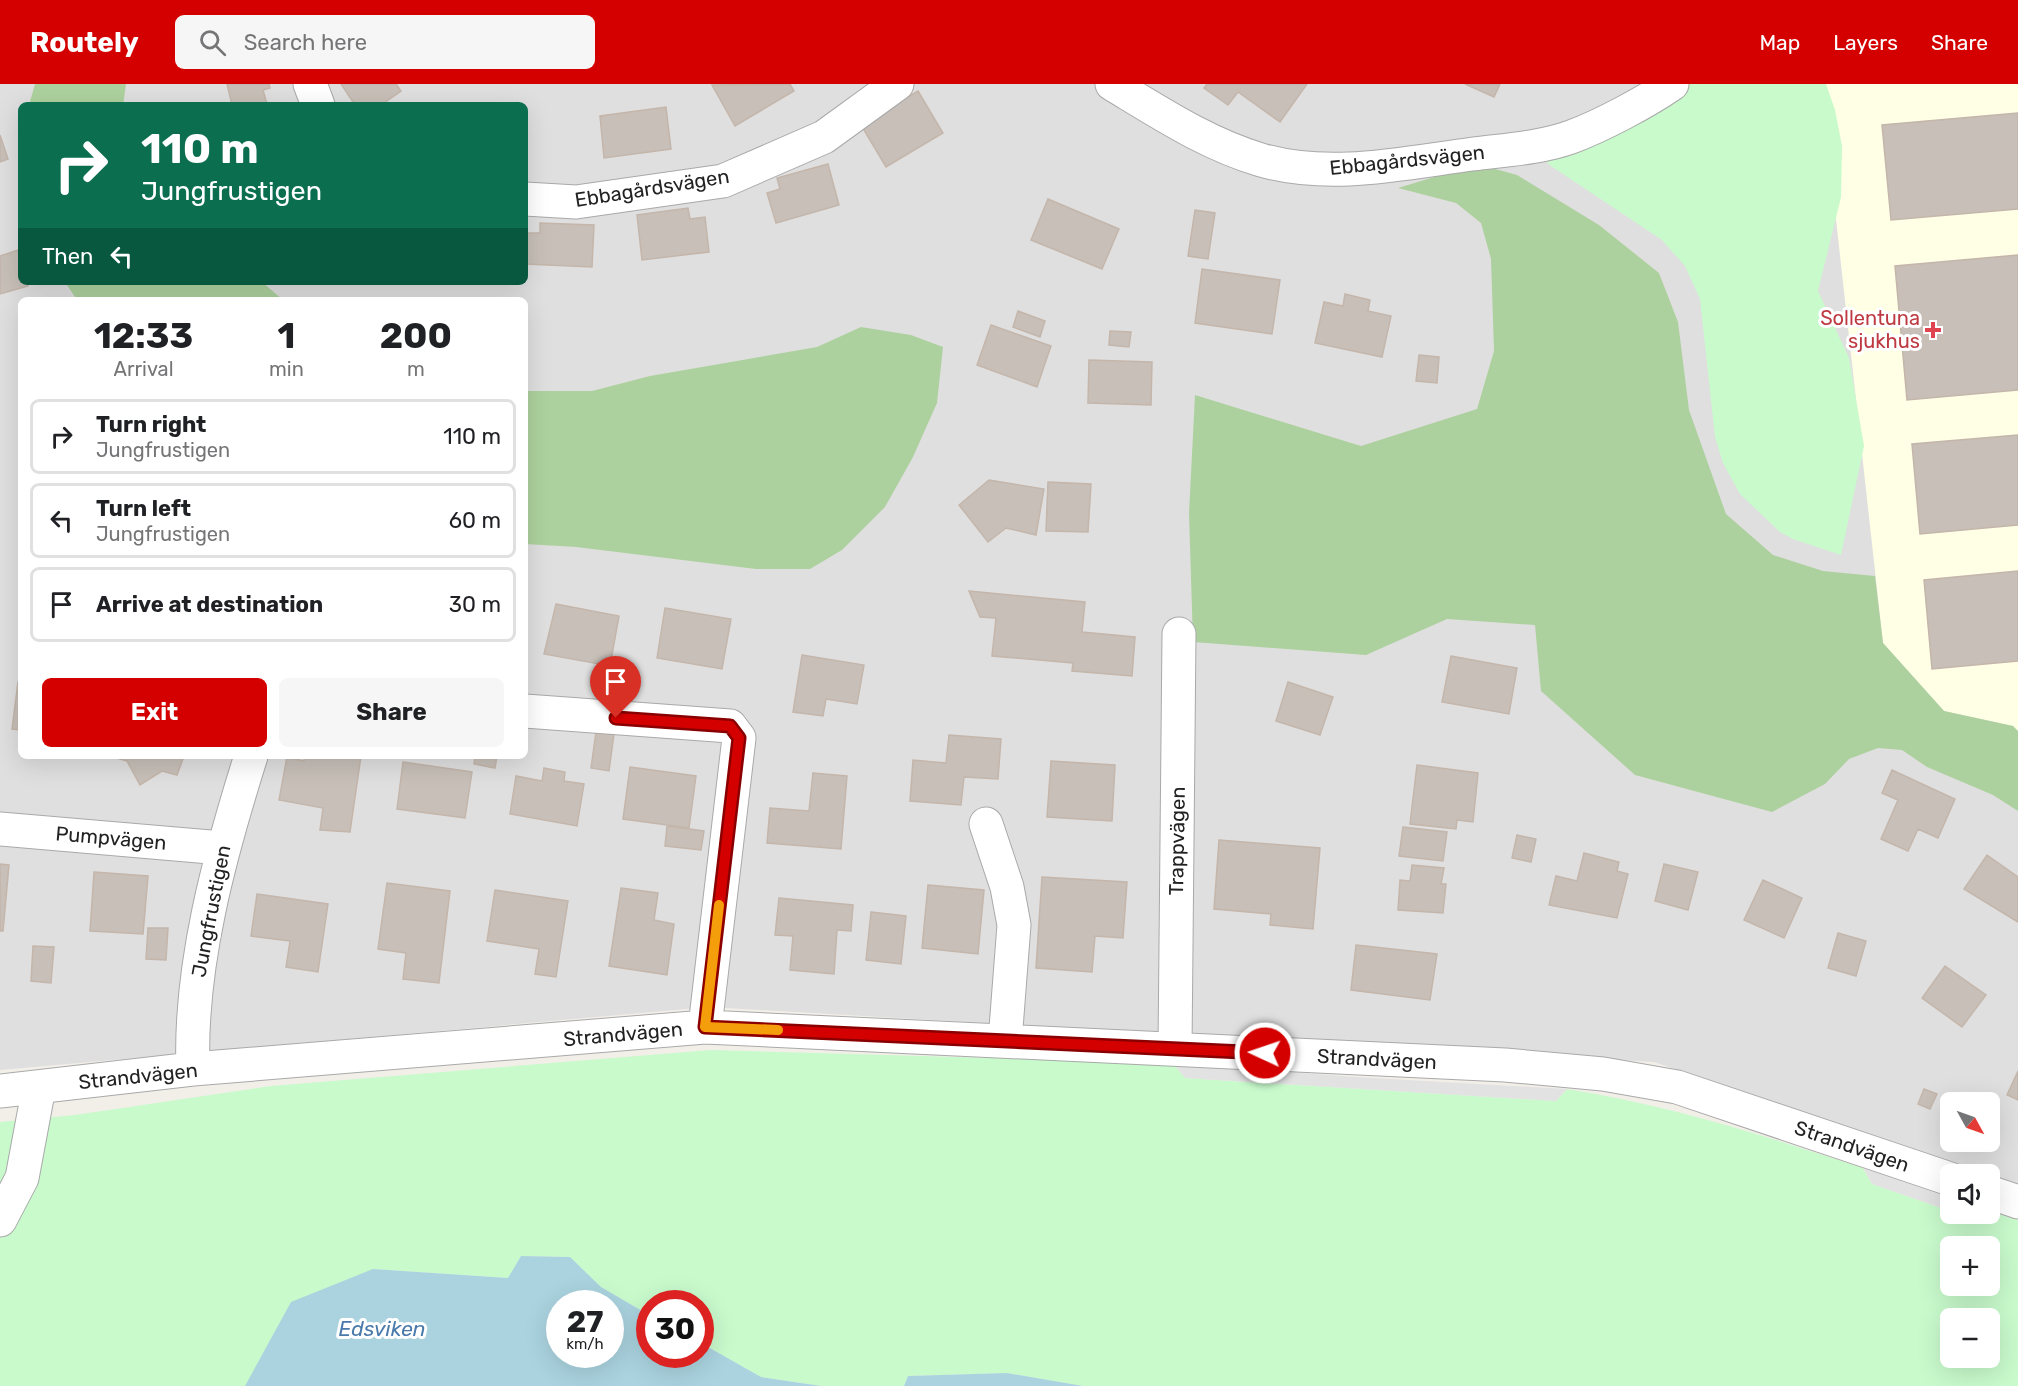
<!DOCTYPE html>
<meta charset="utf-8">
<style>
:root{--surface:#fff;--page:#f6f6f6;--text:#202124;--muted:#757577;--line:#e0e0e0;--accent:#d40000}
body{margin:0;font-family:Rubik,sans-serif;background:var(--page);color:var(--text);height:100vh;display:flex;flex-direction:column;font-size:22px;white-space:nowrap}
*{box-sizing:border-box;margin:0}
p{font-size:20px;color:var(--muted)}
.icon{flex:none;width:33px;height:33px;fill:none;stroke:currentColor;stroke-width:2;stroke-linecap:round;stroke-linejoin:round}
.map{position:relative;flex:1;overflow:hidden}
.details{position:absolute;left:18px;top:213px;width:510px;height:462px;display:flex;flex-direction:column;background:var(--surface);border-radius:9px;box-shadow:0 6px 24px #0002}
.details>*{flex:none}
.guide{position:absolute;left:18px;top:18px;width:510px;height:183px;border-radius:9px;box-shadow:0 6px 24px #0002;background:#0b6e4f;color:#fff;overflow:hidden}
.needle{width:39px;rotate:130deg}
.buttons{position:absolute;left:1940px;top:1008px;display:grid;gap:12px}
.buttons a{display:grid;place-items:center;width:60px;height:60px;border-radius:9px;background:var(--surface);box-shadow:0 6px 24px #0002;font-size:30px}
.speed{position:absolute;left:546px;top:1206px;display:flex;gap:12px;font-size:30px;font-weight:700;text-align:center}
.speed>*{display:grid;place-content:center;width:78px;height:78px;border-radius:50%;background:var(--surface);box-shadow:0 6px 24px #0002;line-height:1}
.speed small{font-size:15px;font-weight:400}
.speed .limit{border:9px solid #d22;background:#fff;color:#111}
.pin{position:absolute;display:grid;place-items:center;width:51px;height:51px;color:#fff;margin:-62px -26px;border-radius:50% 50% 50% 0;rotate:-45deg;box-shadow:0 0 6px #0007}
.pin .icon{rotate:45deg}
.me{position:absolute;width:66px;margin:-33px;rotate:273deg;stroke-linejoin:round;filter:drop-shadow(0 0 4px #0008)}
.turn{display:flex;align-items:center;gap:21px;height:126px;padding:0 24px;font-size:27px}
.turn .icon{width:78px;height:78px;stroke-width:2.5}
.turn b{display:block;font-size:42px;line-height:51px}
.then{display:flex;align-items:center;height:57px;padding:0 24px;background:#0003;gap:12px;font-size:22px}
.eta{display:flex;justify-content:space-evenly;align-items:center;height:102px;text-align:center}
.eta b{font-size:36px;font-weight:700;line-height:42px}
.primary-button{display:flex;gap:12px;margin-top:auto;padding:12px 24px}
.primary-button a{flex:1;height:69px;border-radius:9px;background:var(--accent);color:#fff;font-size:24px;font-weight:700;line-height:69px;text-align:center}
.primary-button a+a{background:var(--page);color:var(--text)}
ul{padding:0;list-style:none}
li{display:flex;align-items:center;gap:18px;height:75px;margin:0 12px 9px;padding:0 12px;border:3px solid var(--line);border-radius:9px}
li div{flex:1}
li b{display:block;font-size:22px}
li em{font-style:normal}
header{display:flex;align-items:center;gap:36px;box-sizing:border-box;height:84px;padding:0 30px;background:var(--accent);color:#fff}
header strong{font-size:28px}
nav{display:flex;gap:33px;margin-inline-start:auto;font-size:21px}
.search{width:420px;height:54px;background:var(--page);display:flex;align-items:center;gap:15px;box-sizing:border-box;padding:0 21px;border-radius:9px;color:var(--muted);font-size:22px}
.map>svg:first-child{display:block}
.residential{fill:#e0dfdf;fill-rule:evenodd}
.education{fill:#ffffe5}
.forest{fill:#add19e}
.park{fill:#c8facc;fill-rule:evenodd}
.parking{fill:#e2e2e2}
.water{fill:#aad3df;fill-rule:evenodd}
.building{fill:#c7bfb8;stroke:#c4b6ab;stroke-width:1.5}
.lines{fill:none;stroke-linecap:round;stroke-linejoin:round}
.minor-casing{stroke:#a9a9a9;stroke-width:35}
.minor{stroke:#fff;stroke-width:33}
.route-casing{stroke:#8a0000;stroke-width:15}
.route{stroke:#d40000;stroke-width:10}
.slow{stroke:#f59e0b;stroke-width:10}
.health-dot{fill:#e0444e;stroke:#fff;stroke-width:2}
.labels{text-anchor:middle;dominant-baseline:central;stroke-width:6;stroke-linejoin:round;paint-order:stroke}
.street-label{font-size:20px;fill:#222;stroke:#fff}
.health-label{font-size:20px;fill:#be3a42;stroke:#fff;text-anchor:end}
.water-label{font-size:21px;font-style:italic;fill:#4a7aab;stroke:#fff}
</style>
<header>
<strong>Routely</strong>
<div class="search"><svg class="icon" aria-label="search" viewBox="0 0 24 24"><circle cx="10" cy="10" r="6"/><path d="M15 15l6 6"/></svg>Search here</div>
<nav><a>Map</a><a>Layers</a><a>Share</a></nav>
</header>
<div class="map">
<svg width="2018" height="1302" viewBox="0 0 2018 1302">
<rect width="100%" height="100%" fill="#f2efe9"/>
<!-- residential -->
<path class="residential" d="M0,0H1821L2013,642L2018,647V1100L1654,978L709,923L0,986ZM21,21H525V198H21ZM21,216H525V672H21ZM1950,1018H1989V1058H1950Z"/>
<!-- education -->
<path class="education" d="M1821,0H2018V647L2013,642L1944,627L1883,559Z"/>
<!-- forest -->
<path class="forest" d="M35,0H126L123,21H29Z
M1477,80L1517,91L1599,141L1659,189L1678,238L1689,326L1726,430L1773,471L1823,487L1875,492L1883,559L1944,627L2013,642L2018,647V727L1993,711L1927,683L1902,666L1878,664L1849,675L1825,700L1772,728L1635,691L1541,607L1535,541L1447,535L1366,571L1193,558L1189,429L1195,311L1361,362L1477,325L1494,267L1491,175L1481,139L1456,119L1398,104Z
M65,198H262L283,216H77Z
M861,243L911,251L943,263L937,319L913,373L885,423L842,466L810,485H756L576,463L525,460V307H592L650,292L817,263Z"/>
<!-- park -->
<path class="park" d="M1687,0H1826L1835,26L1842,62L1841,113L1818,207L1849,274L1864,362L1841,471L1793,455L1780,448L1740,410L1723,379L1715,353L1700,215L1685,182L1662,156L1551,82L1536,69Z
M711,966L1173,979L1185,994L1556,1017L1567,1005C1669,1021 1765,1052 1863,1084L1872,1100L1950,1127V1130H1989V1127L2018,1136V1302H1083L1007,1289L908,1292L904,1302H821L761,1293L701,1259L700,1220H650L649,1231L601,1203L570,1173L521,1172L508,1194L373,1185L245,1302H0V1038L75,1031L271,1002ZM1950,1162H1989V1202H1950ZM1950,1234H1989V1274H1950Z"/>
<!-- parking -->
<path class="parking" d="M1173,979L1355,993L1567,1005L1556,1017L1185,994Z
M1863,1084L1950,1113V1127L1872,1100Z"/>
<!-- water -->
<path class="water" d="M521,1172L570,1173L601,1203L649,1231L650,1270H700L701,1259L761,1293L821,1302H245L291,1218L373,1185L508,1194ZM560,1220H610V1270H560Z
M1007,1289L1083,1302H904L908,1292Z"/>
<!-- building -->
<path class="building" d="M227,0H269L270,4L263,6L267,20L232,21Z
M341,0H396L401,7L381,21H355Z
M790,0L794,7L735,42L712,1Z
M1207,0H1307L1280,38L1238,8L1228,21L1204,4Z
M1465,0H1500L1494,13Z
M918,7L943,49L886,83L861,41Z
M666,23L671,65L604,74L600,32Z
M2018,29V125L1891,136L1882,41Z
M0,51L8,75L0,78Z
M828,80L839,121L776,139L767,109L780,105L777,94Z
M1048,115L1119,145L1102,185L1031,156Z
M688,124L690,135L705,133L709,168L642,176L637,131Z
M1195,126L1215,129L1208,175L1188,172Z
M540,139L594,141L592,183L525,180L527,149H540Z
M18,166L21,198H27L28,202L0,210V172Z
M2018,171V306L1907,316L1895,182Z
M1202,185L1280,196L1272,250L1195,239Z
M1345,210L1370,216L1368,227L1391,232L1382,273L1315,259L1324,218L1343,222Z
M1018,227L1045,237L1040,253L1013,243Z
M991,241L1051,262L1037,303L977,281Z
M1110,247L1131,248L1129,263L1109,261Z
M1419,271L1439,273L1437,299L1416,297Z
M1089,276L1152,278L1151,321L1088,319Z
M2018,351V441L1920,450L1912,360Z
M989,396L1044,405L1036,451L1006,444L988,458L959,421Z
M1048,398L1091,400L1088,448L1046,447Z
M2018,487V577L1932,585L1924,496Z
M969,507L1085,518L1082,548L1135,553L1132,592L1072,587L1073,579L992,572L996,534L980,533Z
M556,520L619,532L610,582L544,570Z
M665,524L731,535L722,585L657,574Z
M802,571L864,581L857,620L826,615L823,632L793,628Z
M1451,572L1517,584L1509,630L1442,618Z
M18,598H21V646L12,645Z
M1288,598L1333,613L1320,651L1276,637Z
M596,648L614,650L609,687L591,684Z
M949,651L1001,655L998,695L964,693L961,721L910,717L913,676L946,679Z
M184,672L177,691L162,687L140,701L127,677L113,673Z
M305,672H361L350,748L320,746L323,724L279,716L287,673L304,677Z
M475,672H497L495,684L474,680Z
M1051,677L1115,681L1112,737L1047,733Z
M403,678L472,688L465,734L397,725Z
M1417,681L1478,689L1473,738L1457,736L1456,745L1410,740Z
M630,683L696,692L689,744L623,735Z
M544,684L565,688L564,697L584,700L577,742L510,730L516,692L542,697Z
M1892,686L1955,715L1938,754L1918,745L1908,767L1881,755L1898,716L1882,709Z
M813,689L847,692L841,765L767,759L770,724L809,727Z
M667,742L704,747L701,766L665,762Z
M1403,743L1447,748L1443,777L1399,772Z
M1517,751L1536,755L1531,778L1512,774Z
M1219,756L1320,764L1313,845L1270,841L1271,830L1214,825Z
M1584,769L1619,778L1617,787L1628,790L1617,834L1549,821L1556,792L1577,797Z
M1987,771L2018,793V838L1964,805Z
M0,780L9,781L3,847H0Z
M1664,780L1698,788L1688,826L1655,817Z
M1412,781L1444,784L1441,800H1446L1443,829L1398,826L1400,796L1410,797Z
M94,788L148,792L143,850L90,847Z
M1042,793L1127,798L1123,854L1095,852L1092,888L1036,884Z
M1763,796L1802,814L1784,854L1744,836Z
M387,799L450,807L439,899L403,895L406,869L378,865Z
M928,801L984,806L978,870L922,864Z
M621,804L658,809L654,836L674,840L667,891L609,882Z
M495,806L568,817L556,893L535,890L539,865L487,857Z
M257,810L328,820L318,888L286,883L290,857L251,852Z
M779,814L853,821L851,847L837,846L834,890L790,886L793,852L775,851Z
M871,828L906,832L901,880L866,876Z
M148,844H168L166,876L146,875Z
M1838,849L1866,857L1856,892L1828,884Z
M1356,861L1437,870L1430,916L1351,906Z
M33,862L54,863L51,899L31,897Z
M1945,882L1986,911L1962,943L1922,914Z
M2018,987V1016L2007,1011Z
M1924,1005L1937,1010L1930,1025L1918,1020Z"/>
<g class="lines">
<!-- minor casing -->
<g class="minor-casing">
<path id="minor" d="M310,0L318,21
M1112,0C1160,29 1207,60 1261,76C1330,96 1404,79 1473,70C1504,66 1541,64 1571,53C1601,42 1646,18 1672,0
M525,115L576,118L723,97L824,53L897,0
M525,627L730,642L739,654L705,943
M986,740L1007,803L1014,841L1005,957
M0,745L222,764
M1175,965L1179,550
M193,985C189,882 220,770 251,672
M0,1007L193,985L705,943L1505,981L1603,990L1677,1003L1950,1095
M1989,1108L2018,1118
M0,1136L22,1094L39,1003"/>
</g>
<!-- minor -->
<use href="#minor" class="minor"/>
</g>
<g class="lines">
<!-- route casing -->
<g class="route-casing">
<path id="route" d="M616,634L730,642L739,654L705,943L1265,969"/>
</g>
<!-- route -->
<use href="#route" class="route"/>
<!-- slow -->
<path class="slow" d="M719,821L705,943L778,946"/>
</g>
<!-- markers -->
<path class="health-dot" d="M1930 237h6v6h6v6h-6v6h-6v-6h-6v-6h6z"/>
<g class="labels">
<!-- street labels -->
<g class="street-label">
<text transform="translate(1407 76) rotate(-6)">Ebbagårdsvägen</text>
<text transform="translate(652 104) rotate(-9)">Ebbagårdsvägen</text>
<text transform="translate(111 754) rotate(5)">Pumpvägen</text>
<text transform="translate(1177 757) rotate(-89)">Trappvägen</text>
<text transform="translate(211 827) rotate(-79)">Jungfrustigen</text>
<text transform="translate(623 950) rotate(-5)">Strandvägen</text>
<text transform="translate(1377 975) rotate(3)">Strandvägen</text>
<text transform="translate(138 992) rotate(-6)">Strandvägen</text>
<text transform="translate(1852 1062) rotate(19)">Strandvägen</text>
</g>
<!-- health labels -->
<g class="health-label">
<text x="1920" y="234">Sollentuna<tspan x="1920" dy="23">sjukhus</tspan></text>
</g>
<!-- water labels -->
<g class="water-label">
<text x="382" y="1244">Edsviken</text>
</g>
</g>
</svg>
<div class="buttons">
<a><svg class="needle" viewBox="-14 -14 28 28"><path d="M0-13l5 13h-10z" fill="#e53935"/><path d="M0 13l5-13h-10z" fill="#757577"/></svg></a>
<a><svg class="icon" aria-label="sound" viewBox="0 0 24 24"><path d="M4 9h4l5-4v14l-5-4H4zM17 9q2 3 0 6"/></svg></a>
<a>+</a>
<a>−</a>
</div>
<div class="speed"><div>27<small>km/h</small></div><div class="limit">30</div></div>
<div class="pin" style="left:616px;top:634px;background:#d93025"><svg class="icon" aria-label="arrive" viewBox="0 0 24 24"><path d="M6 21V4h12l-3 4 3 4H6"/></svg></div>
<svg class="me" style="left:1265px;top:969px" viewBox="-20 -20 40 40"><circle r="17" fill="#d40000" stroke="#fff" stroke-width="3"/><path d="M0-11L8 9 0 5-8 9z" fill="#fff"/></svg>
<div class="guide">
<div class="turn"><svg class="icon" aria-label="right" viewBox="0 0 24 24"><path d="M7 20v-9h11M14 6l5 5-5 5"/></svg><div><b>110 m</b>Jungfrustigen</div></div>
<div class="then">Then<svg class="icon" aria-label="left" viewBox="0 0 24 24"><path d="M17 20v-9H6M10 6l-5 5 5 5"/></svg></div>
</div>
<section class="details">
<div class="eta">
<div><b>12:33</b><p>Arrival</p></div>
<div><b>1</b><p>min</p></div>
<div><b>200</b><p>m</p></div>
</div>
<ul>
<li><svg class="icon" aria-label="right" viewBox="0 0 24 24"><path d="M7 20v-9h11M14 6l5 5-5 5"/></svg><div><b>Turn right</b><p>Jungfrustigen</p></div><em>110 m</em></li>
<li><svg class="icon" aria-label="left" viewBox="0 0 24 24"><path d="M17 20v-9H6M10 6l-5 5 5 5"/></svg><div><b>Turn left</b><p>Jungfrustigen</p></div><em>60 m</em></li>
<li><svg class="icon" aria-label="arrive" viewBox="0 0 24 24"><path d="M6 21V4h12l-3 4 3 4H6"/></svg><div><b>Arrive at destination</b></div><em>30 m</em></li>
</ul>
<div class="primary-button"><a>Exit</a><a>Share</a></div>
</section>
</div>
